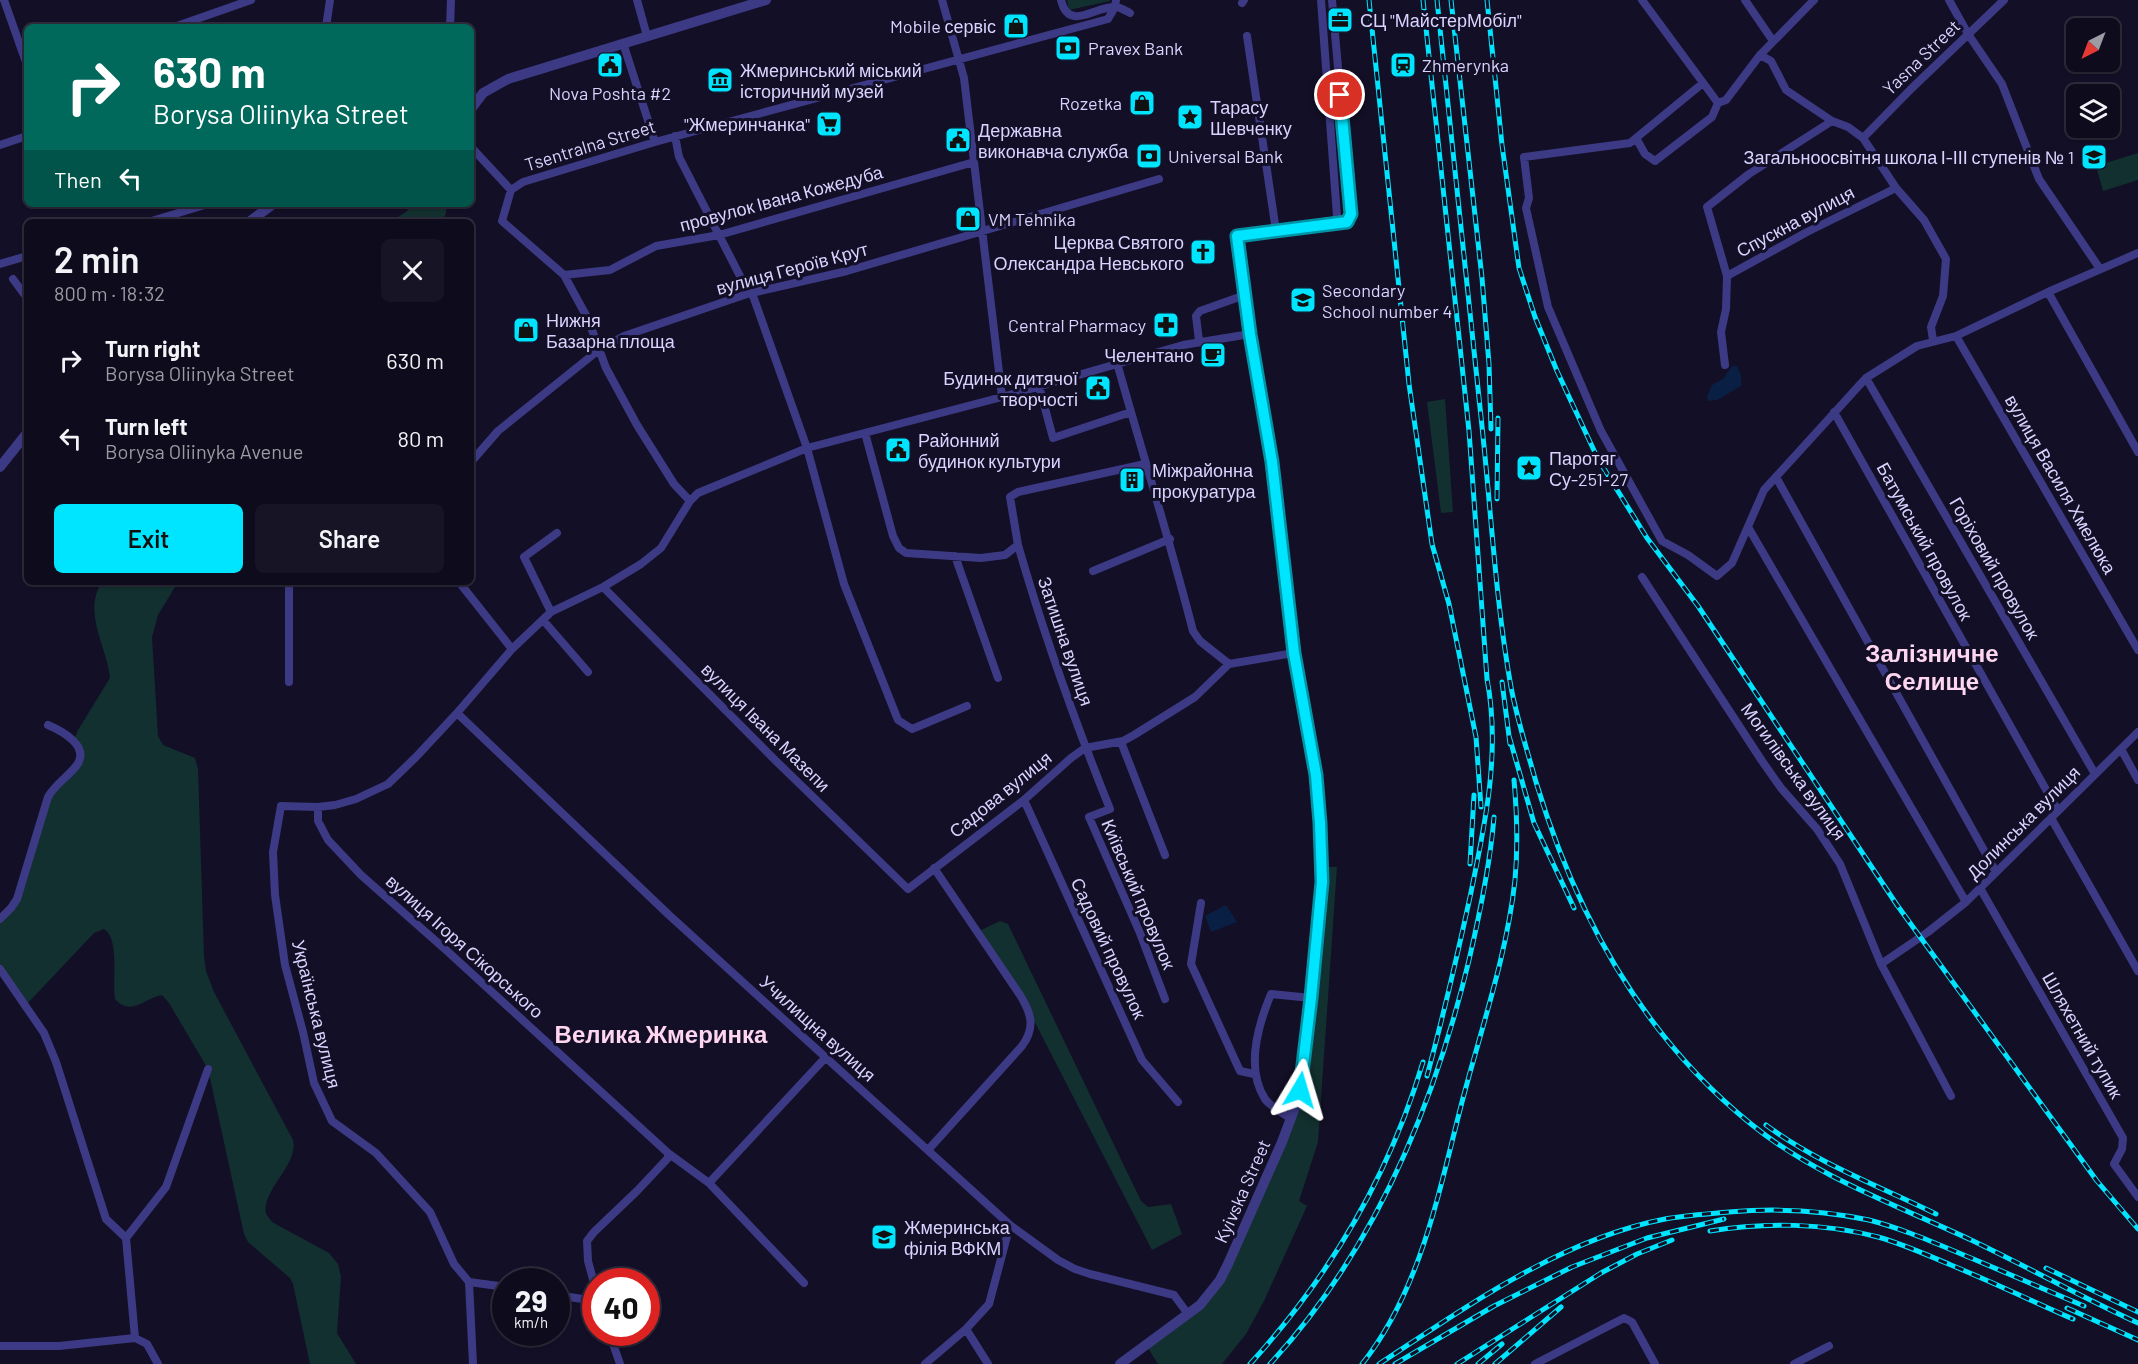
<!DOCTYPE html>
<meta charset="utf-8">
<style>
:root{--surface:#0e0b1c;--page:#171425;--text:#f1f3f6;--muted:#9b9ba3;--line:#2e2b3b;--accent:#00e5ff}
body{margin:0;font-family:Barlow,sans-serif;background:var(--page);color:var(--text);height:100vh;display:flex;flex-direction:column;font-size:22px;white-space:nowrap}
*{box-sizing:border-box;margin:0}
p{font-size:20px;color:var(--muted)}
.icon{flex:none;width:33px;height:33px;fill:none;stroke:currentColor;stroke-width:2;stroke-linecap:round;stroke-linejoin:round}
.map{position:relative;flex:1;overflow:hidden}
.panel{position:absolute;left:24px;top:219px;width:450px;height:366px;display:flex;flex-direction:column;background:var(--surface);border-radius:9px;box-shadow:0 2px 4px #0004,0 0 0 2px var(--line)}
.panel>*{flex:none}
.hud{position:absolute;left:24px;top:24px;width:450px;height:183px;border-radius:9px;box-shadow:0 2px 4px #0004,0 0 0 2px var(--line);background:#00695c;color:#fff;overflow:hidden}
.needle{width:39px;rotate:222deg}
.controls{position:absolute;left:2066px;top:18px;display:grid;gap:12px}
.controls a{display:grid;place-items:center;width:54px;height:54px;border-radius:9px;background:var(--surface);box-shadow:0 2px 4px #0004,0 0 0 2px var(--line);font-size:30px}
.speed{position:absolute;left:492px;top:1268px;display:flex;gap:12px;font-size:30px;font-weight:700;text-align:center}
.speed>*{display:grid;place-content:center;width:78px;height:78px;border-radius:50%;background:var(--surface);box-shadow:0 2px 4px #0004,0 0 0 2px var(--line);line-height:1}
.speed small{font-size:15px;font-weight:400}
.speed .limit{border:9px solid #d22;background:#fff;color:#111}
.pin{position:absolute;display:grid;place-items:center;width:51px;height:51px;color:#fff;margin:-26px;border:3px solid #fff;border-radius:50%;box-shadow:0 2px 6px #0007}
.me{position:absolute;width:66px;margin:-33px;rotate:7deg;stroke-linejoin:round;filter:drop-shadow(0 0 4px #0008)}
.turn{display:flex;align-items:center;gap:21px;height:126px;padding:0 30px;font-size:27px}
.turn .icon{width:78px;height:78px;stroke-width:2.5}
.turn b{display:block;font-size:42px;line-height:51px}
.then{display:flex;align-items:center;height:57px;padding:0 30px;background:#0003;gap:12px;font-size:22px}
.round{display:grid;place-items:center;flex:none;width:63px;height:63px;border-radius:9px;background:var(--page)}
.head{display:flex;align-items:center;justify-content:space-between;height:102px;padding:0 30px}
h1{font-size:36px;font-weight:600;line-height:45px}
.button{display:flex;gap:12px;margin-top:auto;padding:12px 30px}
.button a{flex:1;height:69px;border-radius:9px;background:var(--accent);color:#111;font-size:24px;font-weight:600;line-height:69px;text-align:center}
.button a+a{background:var(--page);color:var(--text)}
ul{padding:0;list-style:none}
li{display:flex;align-items:center;gap:18px;height:78px;padding:0 30px}
li div{flex:1}
li b{display:block;font-size:22px}
li em{font-style:normal}
.map>svg:first-child{display:block}
.green{fill:#12302f}
.water{fill:#0a1f44}
.lines{fill:none;stroke-linecap:round;stroke-linejoin:round}
.minor{stroke:#3d3a85;stroke-width:8}
.tertiary{stroke:#3d3a85;stroke-width:10}
.rail-casing{stroke:#00e5ff;stroke-width:5}
.rail{stroke:#130f26;stroke-width:3;stroke-dasharray:9;stroke-linecap:butt}
.route-casing{stroke:#0095a6;stroke-width:15}
.route{stroke:#00e5ff;stroke-width:10}
.labels{text-anchor:middle;dominant-baseline:central;stroke-width:6;stroke-linejoin:round;paint-order:stroke}
.poi-label{font-size:18px;fill:#d9d4ff;stroke:#130f26;text-anchor:start}
.street-label{font-size:18px;fill:#d9d4ff;stroke:#130f26}
.district-label{font-size:24px;font-weight:bold;fill:#ffd6f0;stroke:#130f26}
</style>
<div class="map">
<svg width="2138" height="1364" viewBox="0 0 2138 1364">
<rect width="100%" height="100%" fill="#130f26"/>
<!-- green -->
<path class="green" d="M1067,0H1110V1L1069,10Z
M2138,153V180L2103,191L2096,166Z
M412,204H446V213L442,222H390L406,212Z
M1445,399L1453,512L1441,513L1427,402Z
M102,582H178L158,615L152,637L158,736L163,745L195,758L198,769L204,956L206,971L214,992L293,1140C299,1165 261,1190 266,1214L272,1222L329,1253L338,1264L341,1277L337,1333L356,1364H310L293,1284L290,1278L248,1242L244,1234L208,1069L169,1003L162,995C145,998 131,1017 115,999C112,980 120,939 104,929L94,933L26,1005L0,975V919L11,908L44,806L79,760L74,740L78,730L110,678C107,646 82,613 102,582Z
M1322,867H1337L1318,1142L1299,1201L1307,1206L1264,1301L1246,1334L1222,1364H1158L1146,1345L1210,1293L1297,1102Z
M1000,921L1008,924L1141,1201L1148,1207L1171,1204L1182,1234L1152,1250L1026,1005L977,932Z"/>
<!-- water -->
<path class="water" d="M1732,366H1737L1741,375V386L1717,400L1708,401L1707,396L1712,385L1723,379Z
M1226,905L1237,922L1211,932L1205,916Z"/>
<g class="lines">
<!-- minor -->
<path class="minor" d="M4,0L27,65
M637,0L647,36
M942,0L964,78L1002,397
M1061,0C1069,33 1096,5 1116,7C1120,7 1126,11 1130,13
M1321,0L1337,216L1333,224
M1642,0L1718,103
M1745,0L1773,41
M1949,0L1968,34L2002,84L2039,179L2100,269
M1242,3L1244,0
M174,27L251,0
M326,27L330,0
M450,27L451,0
M1247,36L1276,231
M623,43L655,142
M1760,55L1771,61L1786,90L1832,121L1848,127L1863,138L1896,188L1924,220L1946,259L1943,296L1931,327L1933,340
M1703,83L1630,143L1524,157L1529,198L1526,208L1548,307L1601,431L1662,541L1688,555L1717,576L1732,563L1764,490L1866,378L1917,346L1956,336L2048,292L2138,253
M675,136L679,157L741,278L747,294
M1636,138L1645,154L1655,161L1712,117L1718,103L1726,100L1760,55L1814,0
M1863,138L1912,88L2004,0
M0,145L27,136
M471,147L511,190
M148,222L208,204
M1237,236L1347,222L1351,214L1332,0
M0,264L27,256
M564,275L610,270L656,246L719,235L974,162
M1727,276L1707,207L1749,174L1832,121
M13,279L27,298
M2048,292L2138,452
M752,293L807,448L844,584L898,720L912,729L967,706
M1956,336L2138,650
M1199,341L1196,316L1200,311L1245,295
M1117,363C1142,452 1170,541 1193,631L1200,641L1229,664
M1725,365L1721,332L1726,309L1727,276L1807,232L1896,188
M1866,378L2095,774
M1039,386L1053,438L1131,412
M1834,412L2058,811
M865,433L893,536L899,548L906,553L981,558L1005,555L1018,545L1010,497L1018,492L1145,464
M471,462L498,431L600,349L624,336L747,294L847,271L1159,179
M1776,477L1996,872
M690,501L674,484L637,425L606,368L588,319L564,275L502,221L511,190L523,182L655,142L1108,19L1115,7L1116,0
M1748,527L1966,902
M1018,545C1044,635 1075,722 1110,809L1089,817L1140,933L1165,999
M955,556L998,678
M1093,571L1170,539
M1642,577L1762,761L1781,788L1817,829L1840,864L1881,964L1951,1096
M289,582V682
M459,582L512,649
M603,587L777,762L908,889L1024,800L1071,758L1085,748L1123,741L1134,735L1195,697L1229,664L1294,653
M551,612L524,557L557,533
M543,620L588,672
M457,713L669,915L1010,1225L1058,1260L1075,1269L1090,1274L1174,1295L1188,1314
M1121,742L1165,855
M2121,749L2138,780
M1024,800L1142,1060L1178,1102
M318,807V821L328,840L361,875L446,950L668,1153V1158L637,1191L594,1232L587,1241L588,1261L596,1290
M2051,818L2138,971
M1980,888L2123,1138L2122,1149L2114,1164L2138,1197
M1201,903L1191,964L1240,1071L1254,1074
M0,919L11,908L17,899L48,797C55,784 68,777 77,765C90,746 62,731 48,725
M1881,964L1928,932L1966,902L2138,732
M0,969L44,1033L56,1062L106,1219L126,1238
M1291,1119C1283,1113 1271,1107 1265,1099C1245,1068 1258,1025 1271,994L1311,998
M928,1150L1022,1046C1036,1027 1031,1013 1020,995L934,868
M668,1153L709,1183L826,1057
M709,1183L804,1283
M469,1282L473,1364
M506,1287L469,1282L454,1264L430,1212L376,1153L332,1121L314,1083L303,1032L285,965L275,895L273,852L281,806L318,807L335,805L356,799L388,784L416,757L457,713L512,649L551,612L603,587L641,564L661,548L690,501L698,493L807,448L1002,397L1183,345L1250,334
M556,1295L596,1301
M966,1329L988,1364
M609,1332L620,1364
M135,1338L126,1238L166,1187L208,1069
M0,1346H59L135,1338L147,1344L158,1364
M925,1364L966,1329L989,1304L1010,1225
M1535,1364L1624,1318L1632,1322L1655,1364
M1794,1364L1829,1346"/>
<!-- tertiary -->
<path class="tertiary" d="M471,109L483,93L508,79L766,0
M471,131V141
M249,222L273,204
M0,467L27,433
M1120,1364L1200,1305L1220,1280L1228,1264L1282,1142L1297,1102L1302,1078L1311,998L1322,867L1316,775L1294,653L1272,462L1250,334L1237,236"/>
<!-- rail casing -->
<g class="rail-casing">
<path id="rail" d="M1369,0L1409,384L1432,544L1449,604L1476,737L1481,807
M1423,0L1469,431L1487,679C1501,752 1485,825 1470,897C1457,957 1443,1017 1427,1076
M1437,0C1451,139 1467,278 1481,417C1491,507 1495,598 1511,687C1517,719 1527,750 1536,782C1576,915 1642,1036 1751,1124C1813,1175 1896,1205 1969,1239C2026,1266 2081,1297 2138,1323
M1451,0L1482,278L1489,364L1491,429
M1487,0L1502,145L1519,268L1535,317L1557,371L1598,459L1647,538L1698,606L1897,905L2097,1181L2138,1229
M1497,499L1498,418
M1502,682L1510,744
M1509,736L1534,823L1574,908
M1470,864L1474,795
M1766,1125C1817,1163 1879,1186 1936,1214
M1710,1231C1764,1222 1825,1223 1878,1237C1903,1244 1927,1255 1951,1265C1992,1282 2032,1301 2073,1319
M2046,1268L2138,1312
M2067,1308L2138,1340
M1250,1364C1330,1276 1389,1176 1423,1062
M1270,1364C1373,1252 1434,1106 1469,960C1480,913 1490,866 1494,817
M1362,1364C1421,1290 1439,1191 1462,1102C1481,1029 1507,955 1515,880C1518,847 1517,813 1514,780
M1379,1364C1466,1307 1561,1239 1665,1219C1686,1215 1708,1214 1729,1212C1776,1208 1822,1210 1869,1220C1904,1229 1937,1244 1971,1258C2009,1274 2046,1290 2084,1306
M1395,1364L1494,1306L1572,1267L1647,1238L1724,1219
M1457,1364L1601,1273L1637,1254L1672,1240
M1478,1364L1502,1344
M1495,1364L1561,1307"/>
</g>
<!-- rail -->
<use href="#rail" class="rail"/>
</g>
<g class="lines">
<!-- route casing -->
<g class="route-casing">
<path id="route" d="M1300,1090L1311,998L1322,882L1320,823L1316,775L1294,653L1272,462L1250,334L1237,236L1347,222L1351,214L1340,95"/>
</g>
<!-- route -->
<use href="#route" class="route"/>
</g>
<!-- icons -->
<defs>
<g id="office-square" transform="scale(1.35)"><rect x="-9" y="-9" width="18" height="18" rx="4" fill="#00e5ff" stroke="#130f26"/><path d="M-6-3h4V-5.5h4V-3h4V5H-6ZM-1-4.5V-3h2v-1.5ZM-6 0V1H6V0Z" fill="#111"/></g>
<g id="shop-square" transform="scale(1.35)"><rect x="-9" y="-9" width="18" height="18" rx="4" fill="#00e5ff" stroke="#130f26"/><path d="M-5-2.5h2.3a2.7 3.5 0 0 1 5.4 0H5L5.5 6h-11ZM-1.5-2.5h3a1.5 2.3 0 0 0-3 0Z" fill="#111"/></g>
<g id="bank-square" transform="scale(1.35)"><rect x="-9" y="-9" width="18" height="18" rx="4" fill="#00e5ff" stroke="#130f26"/><path d="M-6-4H6V4H-6ZM0-2.3a2.3 2.3 0 1 0 0 4.6a2.3 2.3 0 1 0 0-4.6Z" fill="#111"/></g>
<g id="civic-square" transform="scale(1.35)"><rect x="-9" y="-9" width="18" height="18" rx="4" fill="#00e5ff" stroke="#130f26"/><path d="M-.6-6.5H3V-4.5H.6V-3L4-1V1h2V6H-6V1h2V-1L-.6-3ZM-1.2 2.5V6h2.4V2.5Z" fill="#111"/></g>
<g id="station-square" transform="scale(1.35)"><rect x="-9" y="-9" width="18" height="18" rx="4" fill="#00e5ff" stroke="#130f26"/><path d="M-3-6H3Q5-6 5-4V2Q5 4 3 4L4.5 6H3L1.5 4h-3L-3 6H-4.5L-3 4Q-5 4-5 2V-4Q-5-6-3-6ZM-3.5-4v3h7v-3ZM-3.5 1v1.5H-2V1ZM2 1v1.5H3.5V1Z" fill="#111"/></g>
<g id="museum-square" transform="scale(1.35)"><rect x="-9" y="-9" width="18" height="18" rx="4" fill="#00e5ff" stroke="#130f26"/><path d="M0-6L6-3V-2H-6V-3ZM-5-1h2V3h-2ZM-1-1h2V3h-2ZM3-1h2V3H3ZM-6 4H6V6H-6Z" fill="#111"/></g>
<g id="sight-square" transform="scale(1.35)"><rect x="-9" y="-9" width="18" height="18" rx="4" fill="#00e5ff" stroke="#130f26"/><path d="M0-6L1.8-2.2L6-1.7L2.9 1.2L3.7 5.4L0 3.3L-3.7 5.4L-2.9 1.2L-6-1.7L-1.8-2.2Z" fill="#111"/></g>
<g id="supermarket-square" transform="scale(1.35)"><rect x="-9" y="-9" width="18" height="18" rx="4" fill="#00e5ff" stroke="#130f26"/><path d="M-6-5.5h2.5l.6 2H6L4.5 2H-2.5L-4.4-4H-6ZM-1.5 3.2a1.3 1.3 0 1 0 .1 0ZM3 3.2a1.3 1.3 0 1 0 .1 0Z" fill="#111"/></g>
<g id="school-square" transform="scale(1.35)"><rect x="-9" y="-9" width="18" height="18" rx="4" fill="#00e5ff" stroke="#130f26"/><path d="M0-5L7-2L0 1L-7-2ZM-4 1L0 2.5L4 1V4Q0 6-4 4Z" fill="#111"/></g>
<g id="church-square" transform="scale(1.35)"><rect x="-9" y="-9" width="18" height="18" rx="4" fill="#00e5ff" stroke="#130f26"/><path d="M-1.2-6h2.4v3.5h3.3v2.4h-3.3V6h-2.4V-.1h-3.3v-2.4h3.3Z" fill="#111"/></g>
<g id="pharmacy-square" transform="scale(1.35)"><rect x="-9" y="-9" width="18" height="18" rx="4" fill="#00e5ff" stroke="#130f26"/><path d="M-2-6h4v4h4v4h-4v4h-4v-4h-4v-4h4Z" fill="#111"/></g>
<g id="cafe-square" transform="scale(1.35)"><rect x="-9" y="-9" width="18" height="18" rx="4" fill="#00e5ff" stroke="#130f26"/><path d="M-5.5-4.5H6V0H3Q3 3.5 0 3.5H-2.5Q-5.5 3.5-5.5 0ZM3-3.2v2h1.7v-2ZM-6 4.5H4V6H-6Z" fill="#111"/></g>
<g id="building-square" transform="scale(1.35)"><rect x="-9" y="-9" width="18" height="18" rx="4" fill="#00e5ff" stroke="#130f26"/><path d="M-4-6H4V6H1V3H-1V6H-4ZM-2.5-4.3h1.7v1.8h-1.7ZM.8-4.3h1.7v1.8H.8ZM-2.5-1h1.7V.8h-1.7ZM.8-1h1.7V.8H.8Z" fill="#111"/></g>
<g id="university-square" transform="scale(1.35)"><rect x="-9" y="-9" width="18" height="18" rx="4" fill="#00e5ff" stroke="#130f26"/><path d="M0-5L7-2L0 1L-7-2ZM-4 1L0 2.5L4 1V4Q0 6-4 4Z" fill="#111"/></g>
</defs>
<g fill-rule="evenodd">
<use href="#office-square" x="1340" y="20"/>
<use href="#shop-square" x="1016" y="26"/>
<use href="#bank-square" x="1068" y="48"/>
<use href="#civic-square" x="610" y="65"/>
<use href="#station-square" x="1403" y="65"/>
<use href="#museum-square" x="720" y="80"/>
<use href="#shop-square" x="1142" y="103"/>
<use href="#sight-square" x="1190" y="117"/>
<use href="#supermarket-square" x="829" y="124"/>
<use href="#civic-square" x="958" y="140"/>
<use href="#bank-square" x="1149" y="156"/>
<use href="#school-square" x="2094" y="157"/>
<use href="#shop-square" x="968" y="219"/>
<use href="#church-square" x="1203" y="252"/>
<use href="#school-square" x="1303" y="300"/>
<use href="#pharmacy-square" x="1166" y="325"/>
<use href="#shop-square" x="526" y="330"/>
<use href="#cafe-square" x="1213" y="355"/>
<use href="#civic-square" x="1098" y="388"/>
<use href="#civic-square" x="898" y="450"/>
<use href="#sight-square" x="1529" y="468"/>
<use href="#building-square" x="1132" y="480"/>
<use href="#university-square" x="884" y="1237"/>
</g>
<g class="labels">
<!-- poi labels -->
<g class="poi-label">
<text x="1360" y="20">СЦ "МайстерМобіл"</text>
<text x="996" y="26" text-anchor="end">Mobile сервіс</text>
<text x="1088" y="48">Pravex Bank</text>
<text x="1422" y="65">Zhmerynka</text>
<text x="740" y="70">Жмеринський міський<tspan x="740" dy="21">історичний музей</tspan></text>
<text x="610" y="93" text-anchor="middle">Nova Poshta #2</text>
<text x="1122" y="103" text-anchor="end">Rozetka</text>
<text x="1210" y="107">Тарасу<tspan x="1210" dy="21">Шевченку</tspan></text>
<text x="810" y="124" text-anchor="end">"Жмеринчанка"</text>
<text x="978" y="130">Державна<tspan x="978" dy="21">виконавча служба</tspan></text>
<text x="1168" y="156">Universal Bank</text>
<text x="2074" y="157" text-anchor="end">Загальноосвітня школа І-ІІІ ступенів № 1</text>
<text x="988" y="219">VM Tehnika</text>
<text x="1184" y="242" text-anchor="end">Церква Святого<tspan x="1184" dy="21">Олександра Невського</tspan></text>
<text x="1322" y="290">Secondary<tspan x="1322" dy="21">School number 4</tspan></text>
<text x="546" y="320">Нижня<tspan x="546" dy="21">Базарна площа</tspan></text>
<text x="1146" y="325" text-anchor="end">Central Pharmacy</text>
<text x="1194" y="355" text-anchor="end">Челентано</text>
<text x="1078" y="378" text-anchor="end">Будинок дитячої<tspan x="1078" dy="21">творчості</tspan></text>
<text x="918" y="440">Районний<tspan x="918" dy="21">будинок культури</tspan></text>
<text x="1549" y="458">Паротяг<tspan x="1549" dy="21">Су-251-27</tspan></text>
<text x="1152" y="470">Міжрайонна<tspan x="1152" dy="21">прокуратура</tspan></text>
<text x="904" y="1227">Жмеринська<tspan x="904" dy="21">філія ВФКМ</tspan></text>
</g>
<!-- street labels -->
<g class="street-label">
<text transform="translate(1921 57) rotate(-44)">Yasna Street</text>
<text transform="translate(590 145) rotate(-17)">Tsentralna Street</text>
<text transform="translate(781 198) rotate(-15)">провулок Івана Кожедуба</text>
<text transform="translate(1795 221) rotate(-28)">Спускна вулиця</text>
<text transform="translate(792 268) rotate(-15)">вулиця Героїв Крут</text>
<text transform="translate(2061 484) rotate(60)">вулиця Василя Хмелюка</text>
<text transform="translate(1925 541) rotate(61)">Батумський провулок</text>
<text transform="translate(1995 568) rotate(60)">Горіховий провулок</text>
<text transform="translate(1066 641) rotate(71)">Затишна вулиця</text>
<text transform="translate(766 727) rotate(45)">вулиця Івана Мазепи</text>
<text transform="translate(1794 771) rotate(54)">Могилівська вулиця</text>
<text transform="translate(1000 794) rotate(-39)">Садова вулиця</text>
<text transform="translate(2023 822) rotate(-45)">Долинська вулиця</text>
<text transform="translate(1139 894) rotate(67)">Київський провулок</text>
<text transform="translate(465 946) rotate(42)">вулиця Ігоря Сікорського</text>
<text transform="translate(1109 948) rotate(65)">Садовий провулок</text>
<text transform="translate(317 1014) rotate(76)">Українська вулиця</text>
<text transform="translate(818 1028) rotate(42)">Училищна вулиця</text>
<text transform="translate(2083 1035) rotate(60)">Шляхетний тупик</text>
<text transform="translate(1242 1191) rotate(-66)">Kyivska Street</text>
</g>
<!-- district labels -->
<g class="district-label">
<text x="1932" y="652">Залізничне<tspan x="1932" dy="28">Селище</tspan></text>
<text x="661" y="1033">Велика Жмеринка</text>
</g>
</g>
</svg>
<div class="controls">
<a><svg class="needle" viewBox="-14 -14 28 28"><path d="M0-13l5 13h-10z" fill="#e53935"/><path d="M0 13l5-13h-10z" fill="#9b9ba3"/></svg></a>
<a><svg class="icon" aria-label="layers" viewBox="0 0 24 24"><path d="M12 4l9 5-9 5-9-5zM3 14l9 5 9-5"/></svg></a>
</div>
<div class="speed"><div>29<small>km/h</small></div><div class="limit">40</div></div>
<div class="pin" style="left:1340px;top:95px;background:#d93025"><svg class="icon" aria-label="arrive" viewBox="0 0 24 24"><path d="M6 21V4h12l-3 4 3 4H6"/></svg></div>
<svg class="me" style="left:1300px;top:1090px" viewBox="-20 -20 40 40"><path d="M0-17L14 15 0 8-14 15z" fill="#00e5ff" stroke="#fff" stroke-width="4"/></svg>
<div class="hud">
<div class="turn"><svg class="icon" aria-label="right" viewBox="0 0 24 24"><path d="M7 20v-9h11M14 6l5 5-5 5"/></svg><div><b>630 m</b>Borysa Oliinyka Street</div></div>
<div class="then">Then<svg class="icon" aria-label="left" viewBox="0 0 24 24"><path d="M17 20v-9H6M10 6l-5 5 5 5"/></svg></div>
</div>
<section class="panel">
<div class="head"><div><h1>2 min</h1><p>800 m · 18:32</p></div><a class="round"><svg class="icon" aria-label="close" viewBox="0 0 24 24"><path d="M6 6l12 12M18 6L6 18"/></svg></a></div>
<ul>
<li><svg class="icon" aria-label="right" viewBox="0 0 24 24"><path d="M7 20v-9h11M14 6l5 5-5 5"/></svg><div><b>Turn right</b><p>Borysa Oliinyka Street</p></div><em>630 m</em></li>
<li><svg class="icon" aria-label="left" viewBox="0 0 24 24"><path d="M17 20v-9H6M10 6l-5 5 5 5"/></svg><div><b>Turn left</b><p>Borysa Oliinyka Avenue</p></div><em>80 m</em></li>
</ul>
<div class="button"><a>Exit</a><a>Share</a></div>
</section>
</div>
